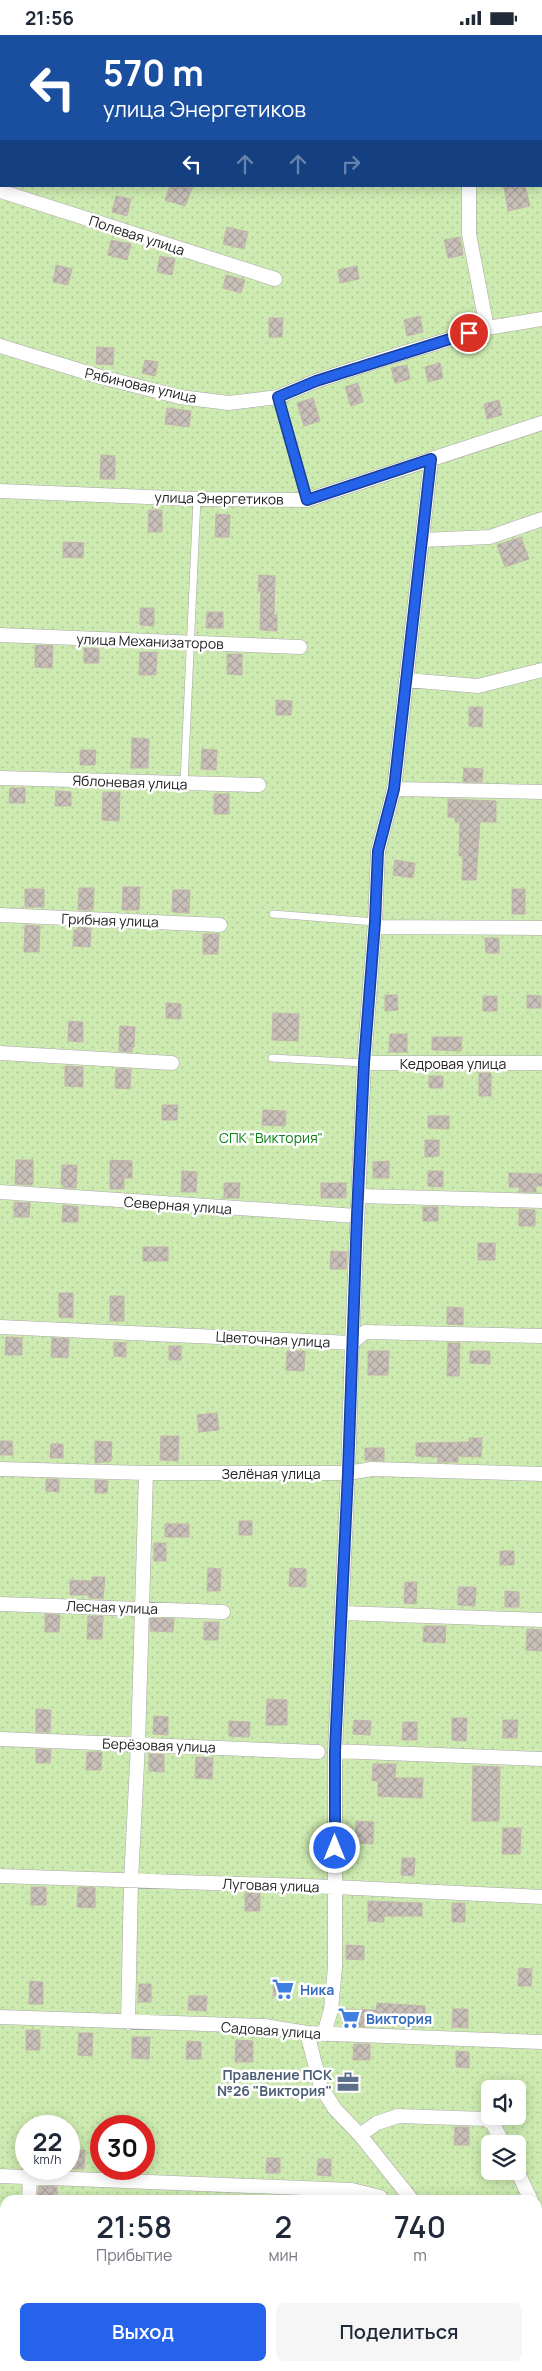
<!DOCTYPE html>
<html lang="ru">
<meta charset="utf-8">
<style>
:root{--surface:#fff;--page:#f6f6f7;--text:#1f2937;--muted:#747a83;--accent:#2563eb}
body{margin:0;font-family:Manrope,sans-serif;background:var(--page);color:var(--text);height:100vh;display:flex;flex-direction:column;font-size:19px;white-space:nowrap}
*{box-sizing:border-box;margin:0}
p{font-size:16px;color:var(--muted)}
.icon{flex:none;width:28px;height:28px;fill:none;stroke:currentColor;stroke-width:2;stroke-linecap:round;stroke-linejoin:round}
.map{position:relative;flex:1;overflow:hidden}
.panel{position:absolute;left:0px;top:2160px;width:542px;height:176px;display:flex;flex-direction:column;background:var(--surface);border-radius:15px 15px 0 0;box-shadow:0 2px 12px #0003}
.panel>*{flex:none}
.guide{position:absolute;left:0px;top:0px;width:542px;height:152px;box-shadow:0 2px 12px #0003;background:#1a4fa0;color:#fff;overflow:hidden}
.tools{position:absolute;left:481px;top:2045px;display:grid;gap:10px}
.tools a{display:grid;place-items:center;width:45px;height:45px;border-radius:8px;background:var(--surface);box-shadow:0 2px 12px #0003;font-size:25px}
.speed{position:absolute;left:15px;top:2080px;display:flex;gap:10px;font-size:25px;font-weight:700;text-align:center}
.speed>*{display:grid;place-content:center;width:65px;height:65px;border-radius:50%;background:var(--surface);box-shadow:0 2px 12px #0003;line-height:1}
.speed small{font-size:12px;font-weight:400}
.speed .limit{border:8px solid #d22;background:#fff;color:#111}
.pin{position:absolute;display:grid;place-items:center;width:42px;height:42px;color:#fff;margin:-21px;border:2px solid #fff;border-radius:50%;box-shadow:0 1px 5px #0007}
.me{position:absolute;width:55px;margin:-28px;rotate:0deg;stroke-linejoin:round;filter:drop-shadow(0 0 4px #0008)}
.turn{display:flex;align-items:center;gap:18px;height:105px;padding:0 20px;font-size:22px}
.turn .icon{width:65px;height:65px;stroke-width:2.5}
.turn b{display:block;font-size:35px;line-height:42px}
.lanes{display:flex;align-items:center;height:48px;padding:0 20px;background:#0003;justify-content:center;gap:25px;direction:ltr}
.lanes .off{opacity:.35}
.eta{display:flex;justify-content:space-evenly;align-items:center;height:85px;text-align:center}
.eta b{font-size:30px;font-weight:600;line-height:35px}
.action{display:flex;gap:10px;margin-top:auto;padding:10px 20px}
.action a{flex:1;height:58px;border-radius:8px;background:var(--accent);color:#fff;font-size:20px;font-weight:600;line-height:58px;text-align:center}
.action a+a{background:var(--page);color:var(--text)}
.status{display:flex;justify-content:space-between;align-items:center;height:35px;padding:0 25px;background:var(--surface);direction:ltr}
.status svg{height:14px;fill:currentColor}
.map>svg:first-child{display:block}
.garden{fill:url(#garden-dots);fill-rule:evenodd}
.building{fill:url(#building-cross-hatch);stroke:#c4b6ab}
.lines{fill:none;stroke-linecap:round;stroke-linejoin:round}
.lane-casing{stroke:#a9a9a9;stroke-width:8}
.street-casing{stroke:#a9a9a9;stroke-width:15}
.lane{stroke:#fff;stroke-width:7}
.street{stroke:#fff;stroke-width:14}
.route-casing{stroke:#184099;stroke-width:12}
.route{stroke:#2563eb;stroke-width:9}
.labels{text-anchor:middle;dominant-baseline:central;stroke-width:5;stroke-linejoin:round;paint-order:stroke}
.street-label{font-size:14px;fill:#222;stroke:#fff}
.park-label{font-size:14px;fill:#0c8416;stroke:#fff}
.shop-label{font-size:14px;font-weight:bold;fill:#366cbe;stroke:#fff;text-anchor:start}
.service-label{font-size:14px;font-weight:bold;fill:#4e5e75;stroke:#fff;text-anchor:end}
</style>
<div class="status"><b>21:56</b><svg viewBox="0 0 49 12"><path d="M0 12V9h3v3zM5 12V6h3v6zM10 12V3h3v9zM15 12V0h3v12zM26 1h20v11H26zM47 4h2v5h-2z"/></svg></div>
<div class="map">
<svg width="542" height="2336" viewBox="0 0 542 2336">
<defs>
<pattern id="garden-dots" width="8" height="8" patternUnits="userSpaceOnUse" patternTransform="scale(1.25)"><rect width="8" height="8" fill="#cdebb0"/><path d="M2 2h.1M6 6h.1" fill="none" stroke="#b0c997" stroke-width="1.8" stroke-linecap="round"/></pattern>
<pattern id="building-cross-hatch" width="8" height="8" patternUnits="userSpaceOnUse" patternTransform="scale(1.25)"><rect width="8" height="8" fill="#c7bfb8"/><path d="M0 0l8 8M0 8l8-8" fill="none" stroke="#aba49e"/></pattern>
</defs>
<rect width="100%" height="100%" fill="#f2efe9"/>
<!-- garden -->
<path class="garden" d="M0,0H542V2336H0ZM1,1H541V151H1ZM490,2054H518V2081H490ZM26,2091H69V2134H26ZM101,2091H144V2134H101ZM490,2109H518V2136H490ZM5,2165H538V2331H5Z"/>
<!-- building -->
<path class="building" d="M170,151L192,153L185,171L165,165Z
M504,151H525L530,171L508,176Z
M116,161L131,164L127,181L112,177Z
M227,192L248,197L244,214L223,209Z
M460,202L463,220L448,223L444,205Z
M111,205L131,209L127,225L108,220Z
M160,221L175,224L172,240L157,237Z
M56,230L72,234L68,250L53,247Z
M357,231L359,244L340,248L338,235Z
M226,240L245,245L241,258L223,253Z
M420,281L423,297L407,301L404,285Z
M269,283H283L282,302H269Z
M97,312L114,313L113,330L96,329Z
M145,325L158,327L155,341L142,338Z
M440,328L443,343L428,347L425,332Z
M407,330L410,344L395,348L391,333Z
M358,348L363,367L351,371L345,352Z
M313,363L320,386L304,391L297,368Z
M499,365L502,380L487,384L484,369Z
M167,373L191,376L189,392L165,389Z
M101,420L115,421V444H100Z
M149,475H162V497H148Z
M216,479L230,480L229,502H215Z
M521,502L529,524L505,532L497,510Z
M63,507L84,508L83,523L63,522Z
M259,540L275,541L274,580H277V596L260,595L261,556H258Z
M140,573H154V591L140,590Z
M207,577H223V593H206Z
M35,610L53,611L52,633L35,632Z
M84,613L99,614V628H84Z
M140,617H157L156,640H139Z
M227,619H242V640L227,639Z
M276,665L292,666L291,680H276Z
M469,672H483L482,692L469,691Z
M132,703L149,704L148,733H131Z
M202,714L217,715L216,735L201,734Z
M80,715H96L95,730H80Z
M464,733L483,734L482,747H463Z
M10,753H25V768H9Z
M56,756L71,757V771H55Z
M103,757H120L119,786L102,785Z
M214,759H229V779H214Z
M448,764L496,766V787H480L476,845H462L463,821H459L460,787H455V782H448Z
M395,825L415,828L413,843L393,840Z
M123,852H140L139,875H122Z
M79,853H94L93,875H78Z
M25,854H44V872H25Z
M512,854H525V879H512Z
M173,855H190L189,878L172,877Z
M25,890L40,891L39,917H24Z
M78,892L91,893L90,912L73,911L74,895H77Z
M203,899H219L218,919H203Z
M485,903H499V918H486Z
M385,960H397L398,975L385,976Z
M527,960L541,961V973H527Z
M483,961H497V976H483Z
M166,968L181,969V984L166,983Z
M273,978L299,979L298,1006L272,1005Z
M69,986L83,987V1007L68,1006Z
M120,991L135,992L134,1012H132V1017L119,1016Z
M390,999H407V1017H389Z
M432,1002H462L461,1016L432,1015Z
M65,1031L83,1032V1052L65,1051Z
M116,1034H131L130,1054L115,1053Z
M479,1038H491V1061H479Z
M429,1041H443V1053H429Z
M162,1070H178L177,1085H162Z
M263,1075L286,1076L285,1091L262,1090Z
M428,1081H449V1094L428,1093Z
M425,1105H439V1121L425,1122Z
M16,1125H33V1149L30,1150L15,1149Z
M110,1125L132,1126V1143H124V1154H110Z
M389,1126V1143H373V1127Z
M62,1130H77L76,1153H64V1150H61Z
M182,1136L197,1137L196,1157H181Z
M428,1136H443V1152L428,1151Z
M509,1138L542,1139V1151H536V1157H519L520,1152H509Z
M224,1148H240L239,1163H224Z
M321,1148H346V1163H321Z
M14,1167L30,1168L29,1182H14Z
M63,1170L78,1172V1187H62Z
M423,1172H438V1186H423Z
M519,1174L535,1175V1191H519Z
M478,1208H495V1225H478Z
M143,1212H168V1226H143Z
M331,1216L347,1217L346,1234H330Z
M59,1258H73V1283L59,1282Z
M110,1261H124V1286H110Z
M447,1272L463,1273V1290L447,1289Z
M6,1302L22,1303V1320H5Z
M52,1303L69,1304L68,1323L51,1322Z
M114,1307L126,1308V1322L114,1321Z
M448,1308H460L459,1341H447Z
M169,1311H181V1325H169Z
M287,1316H305L304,1336L286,1335Z
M368,1316H389L388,1340H368Z
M470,1316H490V1329L470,1328Z
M217,1378L219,1395L199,1397L197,1380Z
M161,1401H179L178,1426L160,1425Z
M469,1403H482L481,1422L458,1421V1427H438V1422L416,1421V1408L469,1407Z
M0,1406H12L13,1420H0Z
M95,1406L112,1407L111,1426L95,1428Z
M51,1409H63V1423H50Z
M365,1413H384V1426L365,1425Z
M46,1444H59V1457L46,1456Z
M95,1445L108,1446L107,1458H95Z
M239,1486H252V1500H239Z
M165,1489H189V1502H165Z
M154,1508H166V1526H154Z
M500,1516H514V1530H500Z
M208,1533L221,1534L220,1556H207Z
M290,1533L306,1534V1552L289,1551Z
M92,1542H105L103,1564L89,1563V1560H70V1545L92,1546Z
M405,1547H417L416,1569L404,1568Z
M458,1552H476L475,1571L458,1570Z
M505,1556L519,1557V1572H505Z
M45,1579L60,1580L59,1597H45Z
M88,1581H103L102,1604H87Z
M150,1583L174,1584L173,1597L150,1596Z
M204,1587H219L218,1605H204Z
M424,1591H446L445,1608L423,1607Z
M527,1594L542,1595V1616L526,1615Z
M267,1664L287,1665V1690H266Z
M36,1674L51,1675L50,1697H36Z
M154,1681L168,1682V1700L153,1699Z
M452,1683H467L466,1706L452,1705Z
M354,1685L371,1686L370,1700L353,1699Z
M503,1685H518L517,1703H503Z
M229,1686L250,1687L249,1702L229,1701Z
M403,1687H417V1705H402Z
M36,1714L51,1715L50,1728H36Z
M87,1717H102L101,1735H86Z
M149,1719H164V1737L149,1736Z
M196,1722L213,1723L212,1744L195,1743Z
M373,1729H396L395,1743H423L422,1763L378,1761V1746H372Z
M473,1731L500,1732L499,1786H472Z
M356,1786L374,1787L373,1809L355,1808Z
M503,1793H521L520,1819H502Z
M402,1823H415L414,1841L401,1840Z
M31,1852H46V1870H31Z
M78,1852L95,1853V1873L77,1872Z
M245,1858H260V1876H245Z
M368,1866L422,1868V1881H384V1887L368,1886Z
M452,1868H465V1887H452Z
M346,1910L364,1911V1925L346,1924Z
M519,1933L532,1934L531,1951H518Z
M30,1946L43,1947V1969H29Z
M274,1946L292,1947V1962L273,1961Z
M139,1949H151V1967H138Z
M189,1961H207L206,1976L188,1975Z
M377,1968L425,1971V1992L371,1989V1992L343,1990V1974L376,1975Z
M453,1974H468V1993L452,1992Z
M26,1995H40V2015H26Z
M79,1998H93L92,2021L78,2020Z
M132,2002H150L149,2024L132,2023Z
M236,2005L253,2006V2027H235Z
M187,2006L201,2007V2024H186Z
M354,2009H370V2025H353Z
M456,2016L469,2017V2033L456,2032Z
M351,2035L359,2051L345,2058L337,2042Z
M455,2092H469V2110H454Z
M69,2115H85L84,2134H69Z
M267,2123H280V2138H266Z
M318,2124H331V2141L317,2140Z
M39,2151L57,2152L56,2165H38Z"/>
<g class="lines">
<!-- lane casing -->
<g class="lane-casing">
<path id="lane" d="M373,0V1
M531,0V1
M220,1V0
M278,362L307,465
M184,748L197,464
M273,879L375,887
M272,1023L364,1028"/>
</g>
<!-- street casing -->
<g class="street-casing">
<path id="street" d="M0,4H1
M541,125H542
M469,151V199L487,293
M0,156L275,244
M0,311L101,342L180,362L229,368L278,362L316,346L400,319L487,293L542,284
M0,456L197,464L307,465L542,388
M422,505L490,502L542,484
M0,600L300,612
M406,645L478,651L542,635
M0,743L259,750
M394,754L542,757
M0,880L220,890
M375,892L542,893
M0,1018L172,1028
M364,1028H542
M0,1157L357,1181
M359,1161L542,1166
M0,1292L352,1308L365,1297L542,1301
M0,1434L146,1438H348L372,1434L542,1439
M0,1569L223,1577
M342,1578L542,1585
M0,1704L318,1717
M335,1716L542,1724
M0,1841L335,1852L542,1862
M0,1982L264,1991L307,1998L542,2007
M128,1988L131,1846L138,1709L146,1438
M307,1998L321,2052L335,2074L360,2100L412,2165
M324,1999L331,1975L335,1932V1716L348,1438L352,1308L364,1028L375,887L378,816L394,754L431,424
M360,2100L377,2088L398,2081L486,2084L493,2089L503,2109
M517,2136L531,2165
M0,2141L352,2155L380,2162L382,2165
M29,2165L30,2142
M538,2179L542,2188
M0,2278H5
M538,2304L542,2306
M18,2336L19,2331
M490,2336L491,2331"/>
</g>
<!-- lane -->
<use href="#lane" class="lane"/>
<!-- street -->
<use href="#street" class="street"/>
</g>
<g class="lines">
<!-- route casing -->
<g class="route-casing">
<path id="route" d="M335,1813V1716L348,1438L357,1181L364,1028L375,887L378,816L394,754L431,424L307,465L278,362L316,346L469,298"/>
</g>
<!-- route -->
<use href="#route" class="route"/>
</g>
<!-- icons -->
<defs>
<g id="supermarket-bare" transform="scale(1.725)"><path d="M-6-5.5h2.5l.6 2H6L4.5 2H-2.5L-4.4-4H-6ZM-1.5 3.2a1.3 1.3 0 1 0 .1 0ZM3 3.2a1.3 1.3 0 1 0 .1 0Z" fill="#3f7fe0" stroke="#fff" stroke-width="2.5" paint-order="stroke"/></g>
<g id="office-bare" transform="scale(1.725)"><path d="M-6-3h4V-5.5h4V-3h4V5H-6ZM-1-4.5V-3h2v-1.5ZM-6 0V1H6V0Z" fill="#5c6f8a" stroke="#fff" stroke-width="2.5" paint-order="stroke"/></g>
</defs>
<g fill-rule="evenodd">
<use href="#supermarket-bare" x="283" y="1954"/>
<use href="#supermarket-bare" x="349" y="1983"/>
<use href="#office-bare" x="348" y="2047"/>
</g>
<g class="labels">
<!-- street labels -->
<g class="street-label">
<text transform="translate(137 200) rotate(18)">Полевая улица</text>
<text transform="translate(141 350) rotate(13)">Рябиновая улица</text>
<text transform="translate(219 463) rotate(1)">улица Энергетиков</text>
<text transform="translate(150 606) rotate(2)">улица Механизаторов</text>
<text transform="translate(130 747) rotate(2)">Яблоневая улица</text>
<text transform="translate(110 885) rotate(2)">Грибная улица</text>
<text x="453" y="1028">Кедровая улица</text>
<text transform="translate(178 1170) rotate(4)">Северная улица</text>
<text transform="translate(273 1304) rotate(3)">Цветочная улица</text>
<text x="271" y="1438">Зелёная улица</text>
<text transform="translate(112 1572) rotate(2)">Лесная улица</text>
<text transform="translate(159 1710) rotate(2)">Берёзовая улица</text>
<text transform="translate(271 1850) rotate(2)">Луговая улица</text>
<text transform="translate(271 1995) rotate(4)">Садовая улица</text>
</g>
<!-- park labels -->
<g class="park-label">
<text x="271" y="1102">СПК "Виктория"</text>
</g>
<!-- shop labels -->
<g class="shop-label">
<text x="300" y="1954">Ника</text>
<text x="366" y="1983">Виктория</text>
</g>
<!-- service labels -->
<g class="service-label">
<text x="332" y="2039">Правление ПСК<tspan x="332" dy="16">№26 "Виктория"</tspan></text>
</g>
</g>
</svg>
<div class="tools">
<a><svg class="icon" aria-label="sound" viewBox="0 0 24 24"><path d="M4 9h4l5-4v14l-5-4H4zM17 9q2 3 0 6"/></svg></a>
<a><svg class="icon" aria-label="layers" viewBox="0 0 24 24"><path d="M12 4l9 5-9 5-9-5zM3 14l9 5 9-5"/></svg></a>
</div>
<div class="speed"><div>22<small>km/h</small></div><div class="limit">30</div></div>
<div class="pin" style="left:469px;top:298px;background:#d93025"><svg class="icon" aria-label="arrive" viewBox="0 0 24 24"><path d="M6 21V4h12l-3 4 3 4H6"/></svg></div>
<svg class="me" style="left:335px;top:1813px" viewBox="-20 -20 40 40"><circle r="17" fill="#2563eb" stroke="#fff" stroke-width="3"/><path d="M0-11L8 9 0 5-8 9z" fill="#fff"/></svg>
<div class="guide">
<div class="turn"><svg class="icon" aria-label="left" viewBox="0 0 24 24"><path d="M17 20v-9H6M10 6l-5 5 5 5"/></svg><div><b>570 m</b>улица Энергетиков</div></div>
<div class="lanes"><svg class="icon" aria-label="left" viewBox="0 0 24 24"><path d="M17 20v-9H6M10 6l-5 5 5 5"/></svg><svg class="icon off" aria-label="ahead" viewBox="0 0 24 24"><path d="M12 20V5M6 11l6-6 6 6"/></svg><svg class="icon off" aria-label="ahead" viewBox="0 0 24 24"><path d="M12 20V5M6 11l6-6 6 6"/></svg><svg class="icon off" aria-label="right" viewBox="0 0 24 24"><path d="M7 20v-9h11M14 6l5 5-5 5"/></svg></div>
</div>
<section class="panel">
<div class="eta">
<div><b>21:58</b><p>Прибытие</p></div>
<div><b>2</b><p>мин</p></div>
<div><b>740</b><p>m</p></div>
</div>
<div class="action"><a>Выход</a><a>Поделиться</a></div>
</section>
</div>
